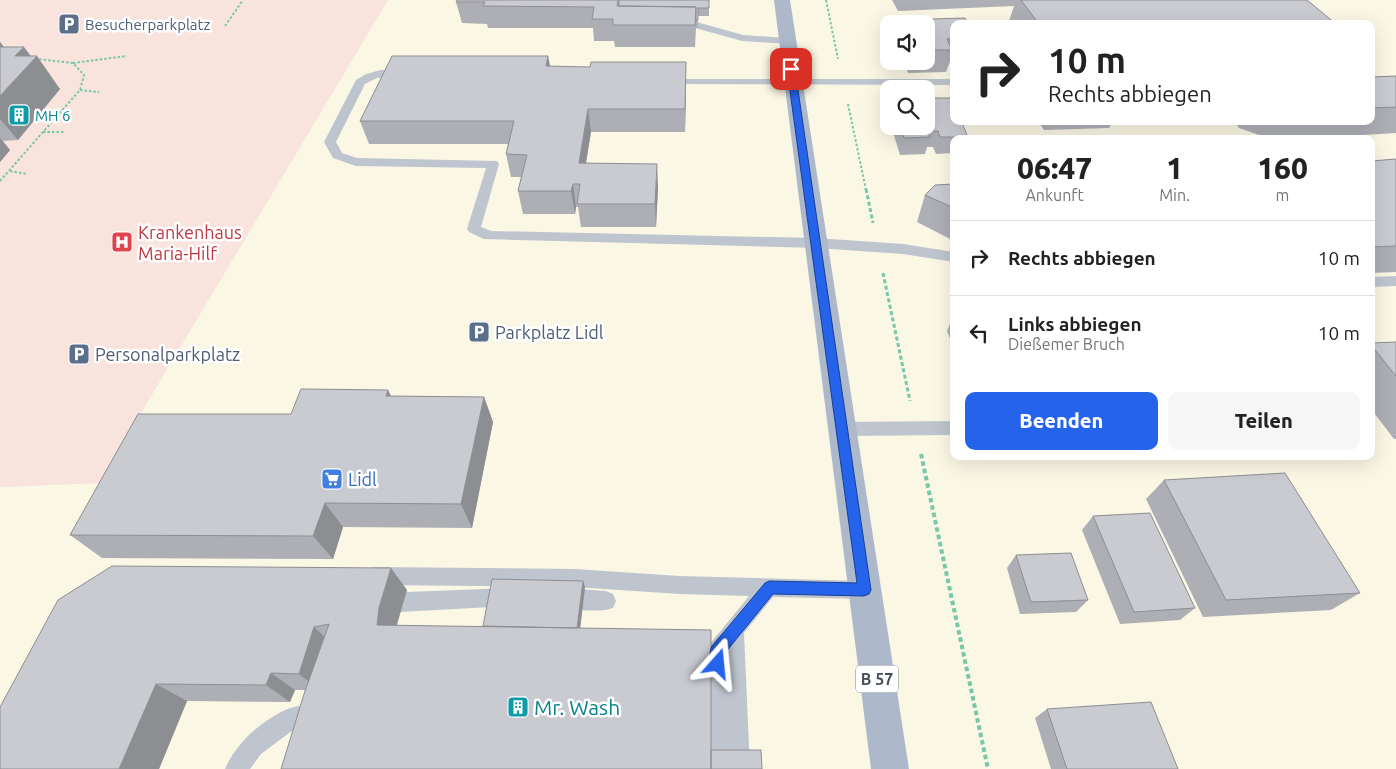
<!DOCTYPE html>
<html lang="de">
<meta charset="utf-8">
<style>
:root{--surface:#fff;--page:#f6f6f6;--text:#222;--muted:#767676;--line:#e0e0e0;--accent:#2563eb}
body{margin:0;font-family:Ubuntu,sans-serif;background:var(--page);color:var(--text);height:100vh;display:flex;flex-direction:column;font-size:19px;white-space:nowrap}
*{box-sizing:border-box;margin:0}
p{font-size:16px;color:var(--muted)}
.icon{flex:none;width:28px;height:28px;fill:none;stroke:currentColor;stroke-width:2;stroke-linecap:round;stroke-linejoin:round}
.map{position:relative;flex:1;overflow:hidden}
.details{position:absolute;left:950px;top:135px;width:425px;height:325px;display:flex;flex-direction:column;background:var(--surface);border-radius:10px;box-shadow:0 5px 20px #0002}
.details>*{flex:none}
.top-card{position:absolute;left:950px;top:20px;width:425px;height:105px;border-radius:10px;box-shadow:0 5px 20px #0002;background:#fff;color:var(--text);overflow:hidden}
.controls{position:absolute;left:880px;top:15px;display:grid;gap:10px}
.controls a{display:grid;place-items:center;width:55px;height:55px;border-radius:10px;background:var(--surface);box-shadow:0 5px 20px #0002;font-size:25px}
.pin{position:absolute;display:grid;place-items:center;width:42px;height:42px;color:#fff;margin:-21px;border-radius:10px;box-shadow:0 2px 8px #0006}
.me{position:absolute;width:55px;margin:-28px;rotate:18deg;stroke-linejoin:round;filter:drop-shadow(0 0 4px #0008)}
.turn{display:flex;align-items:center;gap:18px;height:105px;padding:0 15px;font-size:22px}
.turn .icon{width:65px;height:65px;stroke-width:2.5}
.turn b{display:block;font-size:35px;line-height:42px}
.eta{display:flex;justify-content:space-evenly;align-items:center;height:85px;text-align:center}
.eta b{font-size:30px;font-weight:800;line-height:35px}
.action{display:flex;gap:10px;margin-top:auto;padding:10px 15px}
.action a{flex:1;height:58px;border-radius:10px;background:var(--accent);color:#fff;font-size:20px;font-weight:800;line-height:58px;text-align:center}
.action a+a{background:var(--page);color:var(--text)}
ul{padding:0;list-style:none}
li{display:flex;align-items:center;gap:15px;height:75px;padding:0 15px;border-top:1px solid var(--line)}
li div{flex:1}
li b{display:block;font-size:19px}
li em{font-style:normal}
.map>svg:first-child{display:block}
.commercial{fill:#faf7e5;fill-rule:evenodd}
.medical{fill:#f9e3dd}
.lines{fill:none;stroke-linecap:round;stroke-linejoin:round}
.path-far2{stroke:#77c7a9;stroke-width:2;stroke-dasharray:2.5 2;stroke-linecap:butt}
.path-far1{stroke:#77c7a9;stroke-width:3;stroke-dasharray:4 2.5;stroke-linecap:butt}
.path{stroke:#77c7a9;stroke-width:4;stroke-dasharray:4.5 3;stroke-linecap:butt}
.service{fill:#bec5ce;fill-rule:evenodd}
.primary{fill:#adb8ca;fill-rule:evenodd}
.wall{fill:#aeafb4}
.shaded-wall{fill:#8d8e92}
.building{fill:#cacbd1;stroke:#8d8e92}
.route{fill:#2563eb;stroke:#184099}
.labels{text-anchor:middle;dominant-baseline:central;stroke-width:5;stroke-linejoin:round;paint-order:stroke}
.far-service-label{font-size:15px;fill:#4e5e75;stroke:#fff;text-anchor:start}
.far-culture-label{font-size:15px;fill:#0d838f;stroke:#fff;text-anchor:start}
.shield{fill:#fff;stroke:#7e828a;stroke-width:1}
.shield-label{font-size:16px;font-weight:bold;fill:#464d58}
.health-label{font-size:18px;fill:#be3a42;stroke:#fff;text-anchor:start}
.service-label{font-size:18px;fill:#4e5e75;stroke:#fff;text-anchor:start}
.shop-label{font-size:18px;fill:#366cbe;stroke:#fff;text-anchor:start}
.near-culture-label{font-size:21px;fill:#0d838f;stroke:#fff;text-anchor:start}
</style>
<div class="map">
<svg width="1396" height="769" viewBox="0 0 1396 769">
<rect width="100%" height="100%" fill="#efedec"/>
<!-- commercial -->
<path class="commercial" d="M388,0H1396V769H0V487L99,483ZM889,24H926V61H889ZM954,24H1371V121H954ZM889,89H926V126H889ZM954,139H1371V456H954Z"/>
<!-- medical -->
<path class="medical" d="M0,0H388L99,483L0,487Z"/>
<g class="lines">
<!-- path-far2 -->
<path class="path-far2" d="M826,0L838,59
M225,26L243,0
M73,63L127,56
M80,90L99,92
M848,104L866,190
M43,132H65
M10,171L27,174
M0,181L80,90L84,75L73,63L37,59"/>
<!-- path-far1 -->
<path class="path-far1" d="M866,189L873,223
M883,273L910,401"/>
<!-- path -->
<path class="path" d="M921,454L988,769"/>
<!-- service -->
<path class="service" d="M669,0H679V17L743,35L787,38L792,41L787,44L742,41L670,21Z
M381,70H405L411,73L405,76L377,78L365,84L336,142L342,153L357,158L497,161L499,164L481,227L491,231L816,238L903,244L954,252V262L903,254L816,248L484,239L469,232L467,229L486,168L356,166L333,158L324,142L356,80L366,74Z
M664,79H954V85L660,84L658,82L660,80Z
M1396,276V286L1371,287V277Z
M954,421V435L842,436L836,434L834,429L836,424L842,422Z
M374,567L574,569L680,576L864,581L871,583L874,590L871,597L864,599L773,597L744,633L750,769H710L708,722L697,727L689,724L686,716L689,708L708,689L707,651L710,644L749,596L680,594L574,587L374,585L367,582L364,576L367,570Z
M511,588L518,590L521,597L518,604L511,606L381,613L374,610L371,603L374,596L381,593Z
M563,588L606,591L613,594L616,601L613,608C600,613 569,610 556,605L553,598L556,591Z
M318,702L326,705L329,713L326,721L293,730L261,754L250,769H225C235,745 258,724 281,712C292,706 306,705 318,702Z"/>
<!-- primary -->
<path class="primary" d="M774,0H790L909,769H871Z"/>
</g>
<!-- wall -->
<path class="wall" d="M709,0V16H698V28H696L695,47H615L614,41H594L593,28H488L487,24L462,23L456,2Z
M892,0H1307L1336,24H1011L1009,21L1014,6L898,11Z
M900,20L954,24V61H950L946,72L908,73L903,61H926V24H899Z
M0,42L4,47L31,56L60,89L18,140L3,141L10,150L0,162Z
M548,56L550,66L686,85L685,132H591L586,163L658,187L656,227H581L578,207H576L575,214H523L518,191L521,177H511L506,154L508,144H369L360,121Z
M1396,76V133L1296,139H1271L1239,128L1234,121H1371V77Z
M889,107V120L887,115Z
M1038,121H1113L1109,128L1044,130Z
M891,126H926L968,137V139H954V153L936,154L933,147H927L925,154L900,155Z
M1396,159V272L1371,273V161Z
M954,184V241L917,222L925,195Z
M954,314V348L947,331Z
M1396,342V439H1394L1371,409V343Z
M391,396L484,397L493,422L472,528L343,527L333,559L102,558L70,535Z
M1164,480L1360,593L1331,610L1203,617L1146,499Z
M1093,516L1195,608L1180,620L1120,624L1082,530Z
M1016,555L1088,600L1076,612L1020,614L1007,568Z
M585,587L580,628L711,750L762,769L305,690H295L290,702L187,701L159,769L58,600L407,590L397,625L483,627Z
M1047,709L1178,769H1051L1035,718Z"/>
<!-- shaded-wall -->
<path class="shaded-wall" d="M0,42L22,72L15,56L24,47L33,59L37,56L60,89L18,140L0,119Z
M548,56L552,78L546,66Z
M686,62V85L685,132V109Z
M588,109L591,132L582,186L579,163Z
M0,138L10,150L0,162Z
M657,164L658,187L656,227L655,204Z
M573,184L576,207L575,214L571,191Z
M388,390L401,416L386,396Z
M484,397L493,422L472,528L461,504Z
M325,503L343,527L333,559L313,536Z
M391,568L407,590L396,627L377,625L379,608Z
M583,581L585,587L578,647L576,641Z
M314,627L334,646L321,691L299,674Z
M271,673L295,690L290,702L266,685Z
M156,684L187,701L159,769H119Z"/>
<!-- building -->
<path class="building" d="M457,0H618L617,6L696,7L695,25H613V19H592L594,7L483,6L485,2H456Z
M619,0H709V8H698V20H696V7L619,6Z
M1021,0H1307L1336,24H1039Z
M965,18L968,24H954V38L947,39L952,50H926V24H902L900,20Z
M0,47H24L15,56H37L0,96Z
M392,56H548L546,66L590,67L591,62H686L685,109H588L579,163L657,164L655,204H577L580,184H573L571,191H518L527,155L506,154L514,121H360Z
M1396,76V107L1371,108V77Z
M926,98H951L954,104V121H961L968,137H940L938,131H927L930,137L904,138L900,126H926Z
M1396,159V246L1371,247V161Z
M954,184V208L925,195L935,185Z
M1396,342V376L1371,345V343Z
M301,389L388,390L386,396L484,397L461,504L325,503L313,536L70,535L138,414H291Z
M1285,473L1360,593L1226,600L1164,480Z
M1150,513L1195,608L1134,612L1093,516Z
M1071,553L1088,600L1031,602L1016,555Z
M112,566L391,568L379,608L377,625L711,630V769H281L304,694L329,624L314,627L299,674L271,673L266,685L156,684L119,769H0V707L58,600Z
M492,579L583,581L577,628L483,626Z
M1151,702L1178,769H1067L1047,709Z
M711,750H761L762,769H711Z"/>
<!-- route -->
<path class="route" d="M791,67L795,69L871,590L869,594L864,596L773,594L725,653V664L723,669L718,671L712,669C709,661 709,653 712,646L765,583L769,581L857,583L787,69Z"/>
<!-- icons -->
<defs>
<g id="parking-square" transform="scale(1.125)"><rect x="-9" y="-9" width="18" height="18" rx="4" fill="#5c6f8a" stroke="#fff"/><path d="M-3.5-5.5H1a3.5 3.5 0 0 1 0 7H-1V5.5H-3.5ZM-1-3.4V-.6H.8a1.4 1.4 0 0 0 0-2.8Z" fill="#fff"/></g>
<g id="building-square" transform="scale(1.125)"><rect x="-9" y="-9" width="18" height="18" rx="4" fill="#0f9aa8" stroke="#fff"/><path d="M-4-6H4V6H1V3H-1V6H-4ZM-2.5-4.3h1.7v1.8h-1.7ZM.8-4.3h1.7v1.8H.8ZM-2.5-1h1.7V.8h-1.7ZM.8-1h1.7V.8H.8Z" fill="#fff"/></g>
<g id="hospital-square" transform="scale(1.125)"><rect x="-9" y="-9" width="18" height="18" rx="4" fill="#e0444e" stroke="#fff"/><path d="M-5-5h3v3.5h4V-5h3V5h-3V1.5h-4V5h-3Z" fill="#fff"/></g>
<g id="supermarket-square" transform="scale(1.125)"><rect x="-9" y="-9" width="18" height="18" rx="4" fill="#3f7fe0" stroke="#fff"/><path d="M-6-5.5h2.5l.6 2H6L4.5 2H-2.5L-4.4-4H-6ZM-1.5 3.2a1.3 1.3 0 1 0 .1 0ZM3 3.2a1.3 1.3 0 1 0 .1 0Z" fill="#fff"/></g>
</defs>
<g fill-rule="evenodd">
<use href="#parking-square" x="69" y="24"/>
<use href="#building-square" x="19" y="115"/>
<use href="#hospital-square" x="122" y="242"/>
<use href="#parking-square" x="479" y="332"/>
<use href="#parking-square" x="79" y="354"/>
<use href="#supermarket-square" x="332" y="479"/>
<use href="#building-square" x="518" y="707"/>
</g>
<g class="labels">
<!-- far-service labels -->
<g class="far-service-label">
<text x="85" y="24">Besucherparkplatz</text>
</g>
<!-- far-culture labels -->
<g class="far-culture-label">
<text x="35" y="115">MH 6</text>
</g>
<!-- shield labels -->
<rect class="shield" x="856" y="665.5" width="42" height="27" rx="4"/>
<g class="shield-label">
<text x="877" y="679">B 57</text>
</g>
<!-- health labels -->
<g class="health-label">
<text x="138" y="232">Krankenhaus<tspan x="138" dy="21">Maria-Hilf</tspan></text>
</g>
<!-- service labels -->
<g class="service-label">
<text x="495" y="332">Parkplatz Lidl</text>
<text x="95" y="354">Personalparkplatz</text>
</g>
<!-- shop labels -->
<g class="shop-label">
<text x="348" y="479">Lidl</text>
</g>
<!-- near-culture labels -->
<g class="near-culture-label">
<text x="534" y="707">Mr. Wash</text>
</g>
</g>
</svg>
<div class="controls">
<a><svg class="icon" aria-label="sound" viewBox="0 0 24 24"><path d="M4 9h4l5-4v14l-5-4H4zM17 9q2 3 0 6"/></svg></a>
<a><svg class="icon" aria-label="search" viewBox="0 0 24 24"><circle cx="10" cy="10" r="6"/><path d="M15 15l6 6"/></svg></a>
</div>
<div class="pin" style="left:791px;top:69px;background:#d93025"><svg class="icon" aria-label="arrive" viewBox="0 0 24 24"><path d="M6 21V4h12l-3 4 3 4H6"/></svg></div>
<svg class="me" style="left:718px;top:664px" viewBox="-20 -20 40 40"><path d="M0-17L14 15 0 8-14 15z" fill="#2563eb" stroke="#fff" stroke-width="4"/></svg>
<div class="top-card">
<div class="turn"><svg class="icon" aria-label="right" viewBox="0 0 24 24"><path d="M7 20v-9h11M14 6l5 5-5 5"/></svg><div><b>10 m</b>Rechts abbiegen</div></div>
</div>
<section class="details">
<div class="eta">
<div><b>06:47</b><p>Ankunft</p></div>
<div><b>1</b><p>Min.</p></div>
<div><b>160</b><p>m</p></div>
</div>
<ul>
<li><svg class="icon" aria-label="right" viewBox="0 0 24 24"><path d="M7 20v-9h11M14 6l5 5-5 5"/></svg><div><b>Rechts abbiegen</b></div><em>10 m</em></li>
<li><svg class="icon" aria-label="left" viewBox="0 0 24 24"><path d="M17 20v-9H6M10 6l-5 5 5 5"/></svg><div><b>Links abbiegen</b><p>Dießemer Bruch</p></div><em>10 m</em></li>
</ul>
<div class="action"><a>Beenden</a><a>Teilen</a></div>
</section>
</div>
